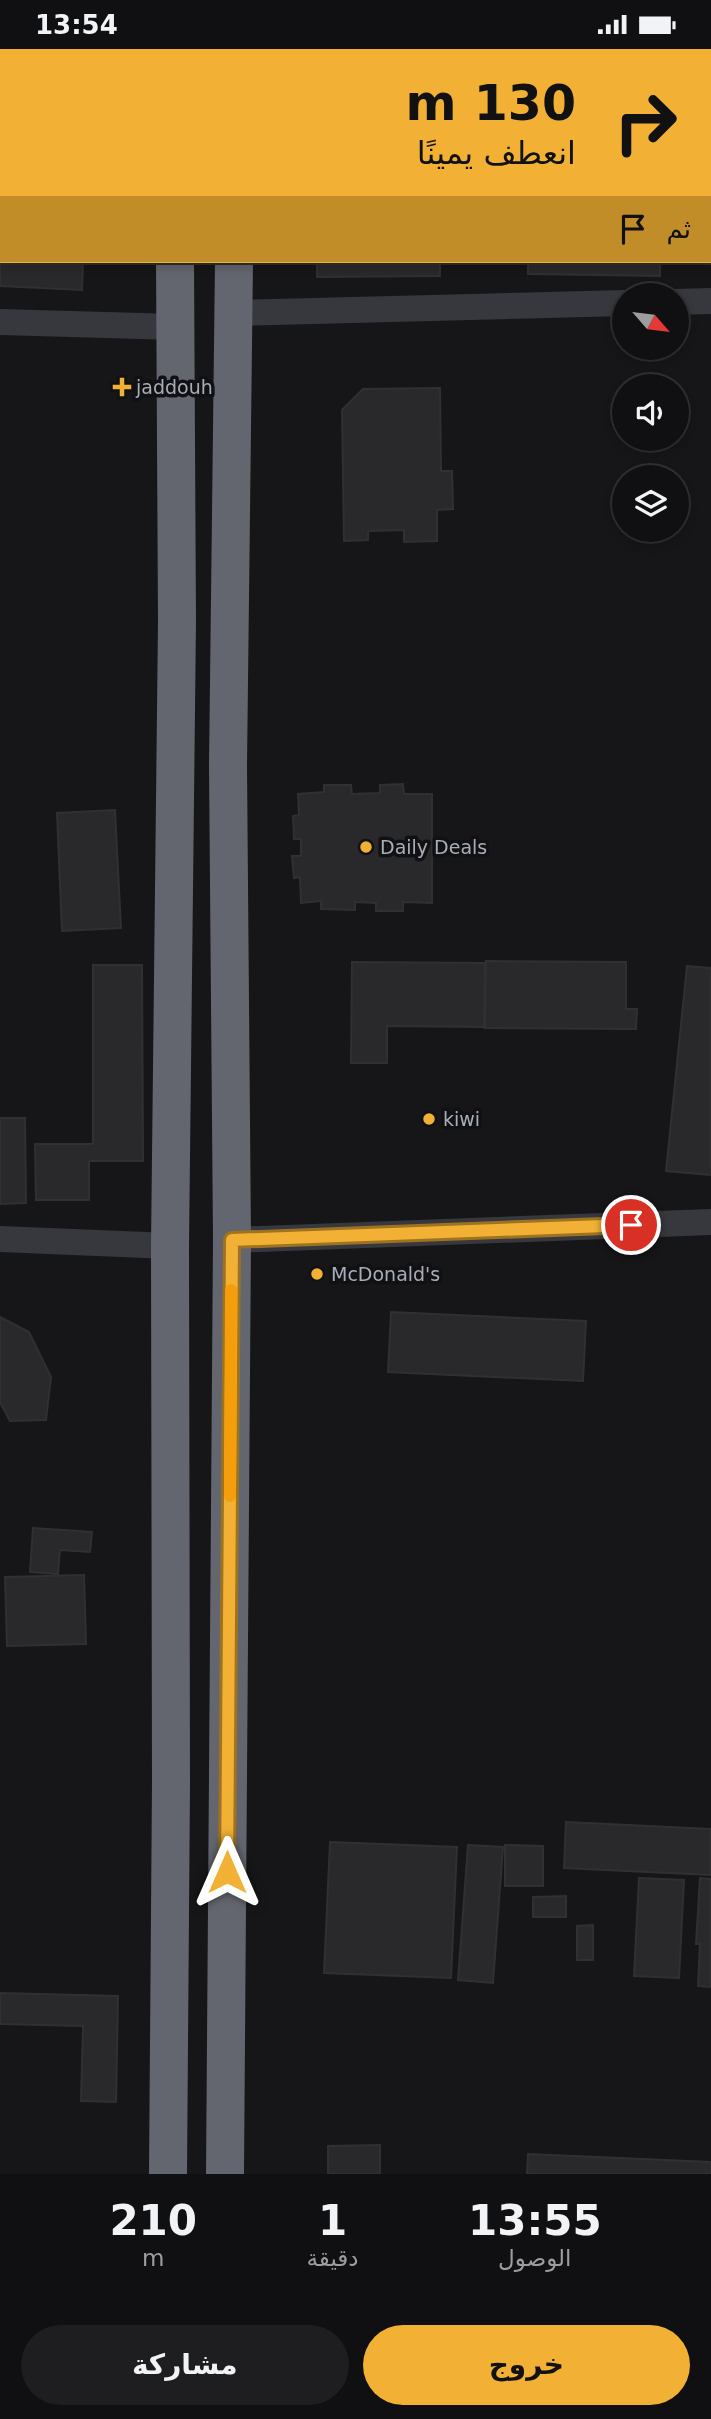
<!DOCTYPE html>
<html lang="ar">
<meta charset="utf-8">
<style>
:root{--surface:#101012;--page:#1e1e20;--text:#f1f3f6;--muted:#9c9d9f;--line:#303032;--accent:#f2b134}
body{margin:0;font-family:"DejaVu Sans","Noto Sans Arabic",sans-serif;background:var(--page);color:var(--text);direction:rtl;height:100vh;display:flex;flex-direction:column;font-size:26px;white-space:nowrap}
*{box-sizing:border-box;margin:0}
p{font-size:23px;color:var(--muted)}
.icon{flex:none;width:38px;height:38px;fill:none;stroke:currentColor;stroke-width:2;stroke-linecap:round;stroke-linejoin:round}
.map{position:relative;height:2125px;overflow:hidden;direction:ltr}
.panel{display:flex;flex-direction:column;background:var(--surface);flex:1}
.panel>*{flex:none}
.guide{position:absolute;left:0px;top:0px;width:712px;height:214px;box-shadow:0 4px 10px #0003,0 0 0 2px var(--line);direction:rtl;background:#f2b134;color:#111;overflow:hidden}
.needle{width:46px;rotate:118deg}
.tools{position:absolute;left:612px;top:234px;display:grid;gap:14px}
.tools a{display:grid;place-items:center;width:77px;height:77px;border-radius:50%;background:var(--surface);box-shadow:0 4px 10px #0003,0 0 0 2px var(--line);font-size:35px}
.pin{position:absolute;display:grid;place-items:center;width:60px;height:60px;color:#fff;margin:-30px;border:4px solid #fff;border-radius:50%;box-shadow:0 2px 7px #0007}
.me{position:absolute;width:77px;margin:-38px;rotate:0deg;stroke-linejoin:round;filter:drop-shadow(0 0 5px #0008)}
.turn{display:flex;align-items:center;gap:24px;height:147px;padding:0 21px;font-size:32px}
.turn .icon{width:91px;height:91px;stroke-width:2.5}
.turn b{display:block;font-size:49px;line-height:60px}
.then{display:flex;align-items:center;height:66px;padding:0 21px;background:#0003;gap:14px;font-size:26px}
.eta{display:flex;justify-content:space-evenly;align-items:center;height:119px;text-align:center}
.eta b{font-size:42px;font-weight:700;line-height:49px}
.action{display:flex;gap:14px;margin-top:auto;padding:14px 21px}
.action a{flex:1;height:80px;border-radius:42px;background:var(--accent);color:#111;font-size:28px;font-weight:700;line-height:80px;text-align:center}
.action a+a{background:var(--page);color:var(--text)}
.status{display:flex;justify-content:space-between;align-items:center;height:49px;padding:0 35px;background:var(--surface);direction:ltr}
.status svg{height:19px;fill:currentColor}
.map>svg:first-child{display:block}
.building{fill:#29292c;stroke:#303034;stroke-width:2}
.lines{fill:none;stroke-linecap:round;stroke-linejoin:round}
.street{stroke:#37383d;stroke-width:26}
.highway{stroke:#63666e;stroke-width:38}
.route-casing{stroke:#9d7322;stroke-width:18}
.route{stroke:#f2b134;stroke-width:12}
.slow{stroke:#f59e0b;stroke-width:12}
.poi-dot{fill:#f2b134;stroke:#111113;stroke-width:2.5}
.labels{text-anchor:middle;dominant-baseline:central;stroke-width:7;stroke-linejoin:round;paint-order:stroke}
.poi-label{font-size:19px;fill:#a8adb8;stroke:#111113;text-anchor:start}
</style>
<div class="status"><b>13:54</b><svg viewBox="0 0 49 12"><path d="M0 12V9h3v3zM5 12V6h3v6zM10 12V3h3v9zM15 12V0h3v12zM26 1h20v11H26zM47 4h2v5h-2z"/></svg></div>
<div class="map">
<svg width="711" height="2125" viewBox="0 0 711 2125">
<rect width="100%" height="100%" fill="#161618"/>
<!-- building -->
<path class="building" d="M0,0H95L2,2V212H83L82,241L0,237Z
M340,0H449V2H340Z
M317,212H440V227L317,228Z
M528,212H660V227L528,225Z
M440,339L441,422H452L453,460L437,461V492L404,493V481L368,482V491L344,492L342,361L363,340Z
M403,735L404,745H432V854L403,853V862H376V854L355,853V861L321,860V852L301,854L300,828L294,829L292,807H301V790H294L293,767L299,766L298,745L324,743V736H351L352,745L380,744V736Z
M115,761L121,879L62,882L57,764Z
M486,912L626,913V960H637L636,980L485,979Z
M352,913L485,914L484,978L387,977V1014H351Z
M93,916H142L143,1112H89V1151H36L35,1095H93Z
M687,917L711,919V1126L666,1122Z
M0,1069H25L26,1154L0,1155Z
M391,1263L586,1272L583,1332L388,1323Z
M0,1268L29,1283L51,1328L46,1371L10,1372L0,1353Z
M33,1479L92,1483L90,1503L60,1501L58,1525L30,1523Z
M84,1526L86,1595L7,1597L5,1528Z
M566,1773L711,1780V1826L564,1819Z
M330,1793L457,1798L451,1929L324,1924Z
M468,1796L503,1798L493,1934L458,1931Z
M505,1796L543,1797V1837H505Z
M639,1829L684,1831L679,1929L634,1927Z
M700,1829L711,1830V1938L698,1937L700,1895H696Z
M566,1847V1868H533V1848Z
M593,1876V1911H577V1877Z
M0,1944L118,1947L116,2053L81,2052L83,1977L0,1975Z
M380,2096V2125H328V2097Z
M528,2105L711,2113V2125H527Z"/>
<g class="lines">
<!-- street -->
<path class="street" d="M677,253L711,252
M233,264L625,254
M0,273L176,278
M0,1190L170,1197
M232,1191L711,1173"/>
<!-- highway -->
<path class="highway" d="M175,2L176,0
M236,2V0
M168,2125L171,1734L170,1197L177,572L175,212
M225,2125L232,1191L228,717L234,212"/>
</g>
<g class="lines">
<!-- route casing -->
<g class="route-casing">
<path id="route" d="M227,1823L232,1191L631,1176"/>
</g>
<!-- route -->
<use href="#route" class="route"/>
<!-- slow -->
<path class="slow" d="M230,1447L231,1241"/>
</g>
<!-- markers -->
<g class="poi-dot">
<path d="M118.5 327.5h7v7h7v7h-7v7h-7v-7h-7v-7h7z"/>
<circle cx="366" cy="798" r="7"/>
<circle cx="429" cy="1070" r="7"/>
<circle cx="317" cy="1225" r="7"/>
</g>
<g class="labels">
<!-- poi labels -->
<g class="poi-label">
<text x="136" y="338">jaddouh</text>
<text x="380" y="798">Daily Deals</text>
<text x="443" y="1070">kiwi</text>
<text x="331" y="1225">McDonald's</text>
</g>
</g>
</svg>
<div class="tools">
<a><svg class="needle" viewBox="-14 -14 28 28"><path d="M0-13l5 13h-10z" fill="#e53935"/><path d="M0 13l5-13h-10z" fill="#9c9d9f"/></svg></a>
<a><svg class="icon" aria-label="sound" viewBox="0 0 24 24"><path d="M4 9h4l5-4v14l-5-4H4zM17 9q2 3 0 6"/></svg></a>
<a><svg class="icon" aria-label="layers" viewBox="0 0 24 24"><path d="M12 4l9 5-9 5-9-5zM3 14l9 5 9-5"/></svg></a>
</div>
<div class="pin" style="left:631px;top:1176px;background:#d93025"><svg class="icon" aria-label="arrive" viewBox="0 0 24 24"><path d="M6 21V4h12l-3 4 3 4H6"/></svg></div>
<svg class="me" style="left:227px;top:1823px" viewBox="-20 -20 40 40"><path d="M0-17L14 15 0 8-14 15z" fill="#f2b134" stroke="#fff" stroke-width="4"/></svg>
<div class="guide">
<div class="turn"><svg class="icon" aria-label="right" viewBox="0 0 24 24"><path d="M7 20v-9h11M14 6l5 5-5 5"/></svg><div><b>130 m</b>انعطف يمينًا</div></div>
<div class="then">ثم<svg class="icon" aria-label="arrive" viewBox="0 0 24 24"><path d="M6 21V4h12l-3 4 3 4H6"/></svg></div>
</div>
</div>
<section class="panel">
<div class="eta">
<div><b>13:55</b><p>الوصول</p></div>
<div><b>1</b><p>دقيقة</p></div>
<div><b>210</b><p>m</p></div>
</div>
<div class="action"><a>خروج</a><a>مشاركة</a></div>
</section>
